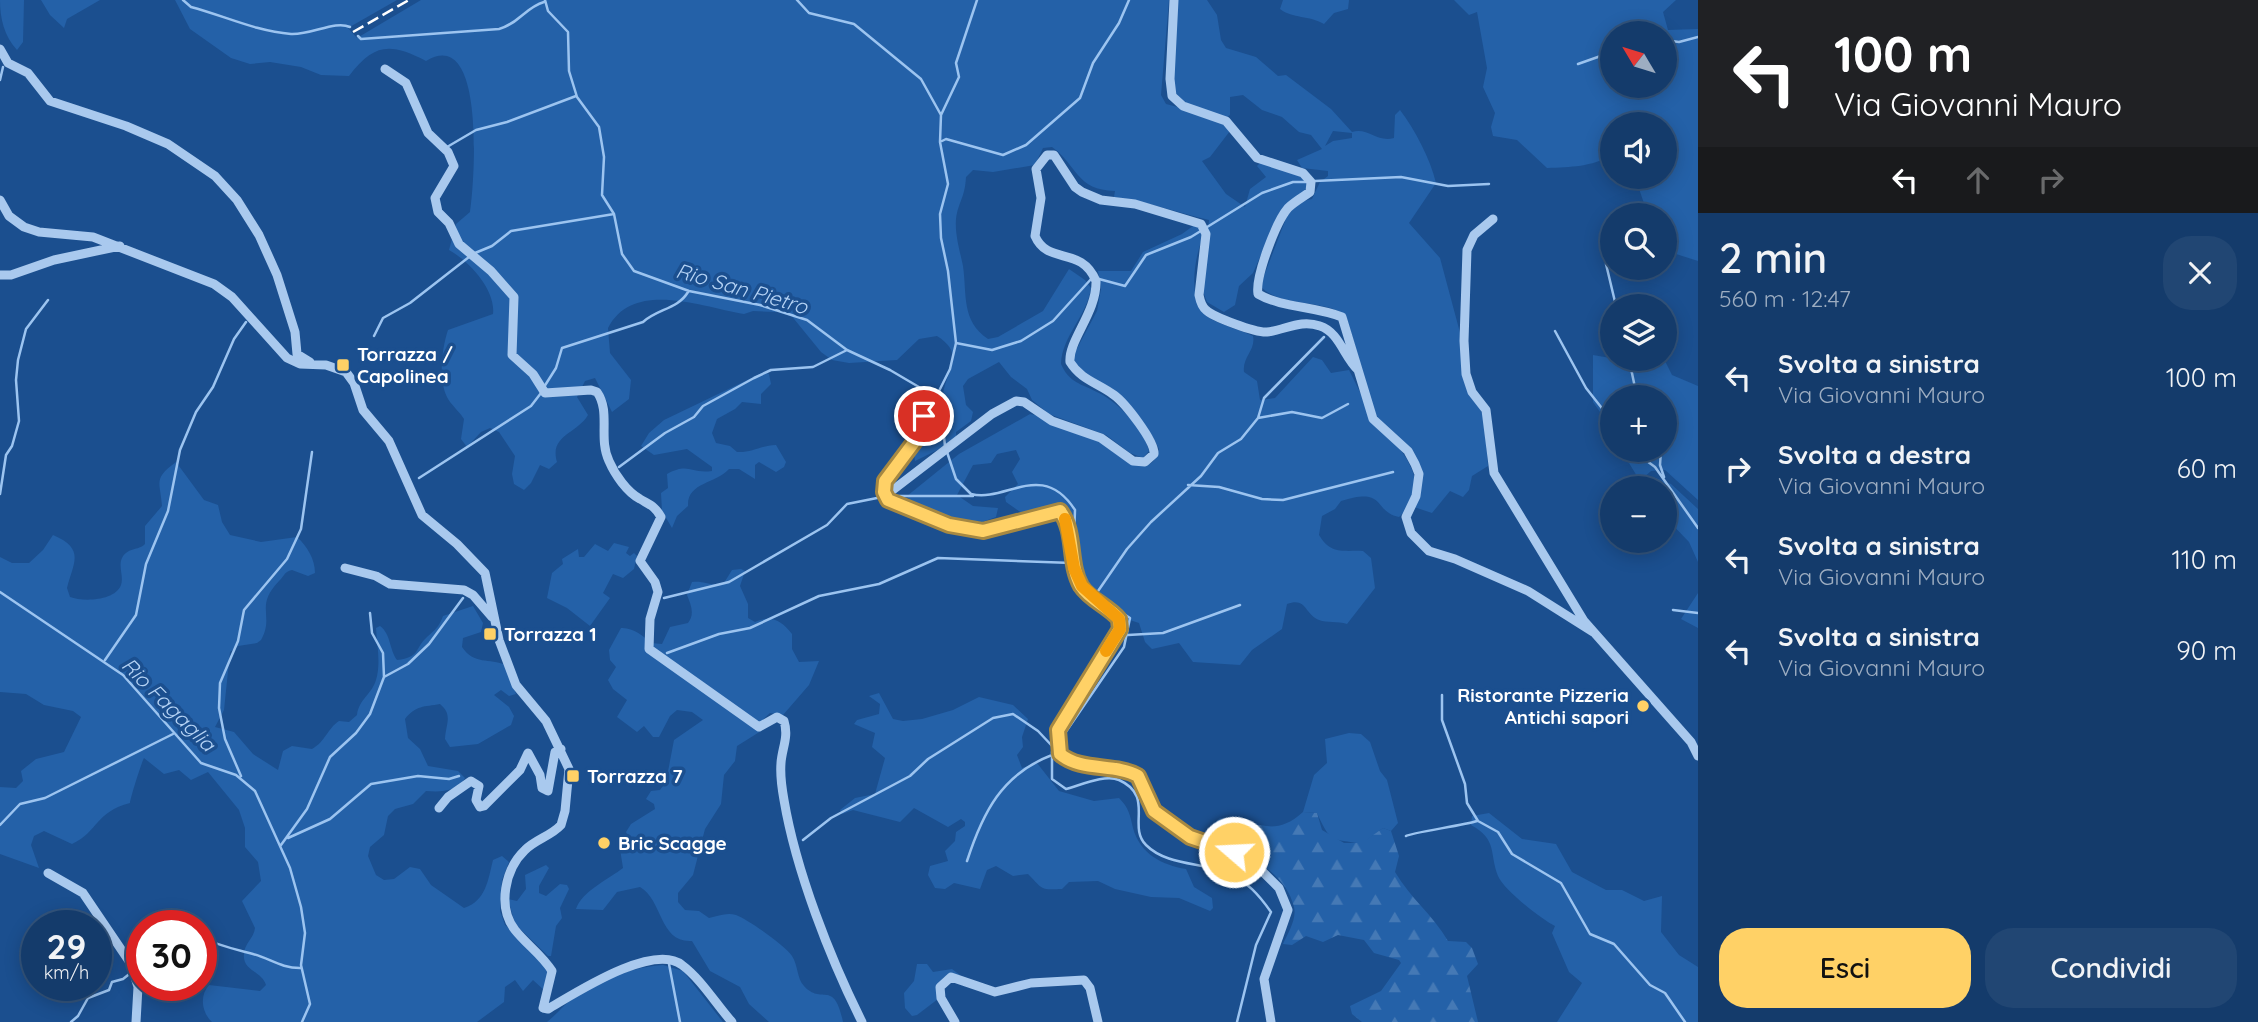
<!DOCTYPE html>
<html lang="it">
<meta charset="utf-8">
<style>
:root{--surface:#143b6b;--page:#214673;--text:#f1f3f6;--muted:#9dadc1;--line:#33557e;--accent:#ffd166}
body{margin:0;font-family:Quicksand,sans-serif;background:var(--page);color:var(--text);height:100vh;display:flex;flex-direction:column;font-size:26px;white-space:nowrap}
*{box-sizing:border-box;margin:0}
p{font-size:23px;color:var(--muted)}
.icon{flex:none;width:38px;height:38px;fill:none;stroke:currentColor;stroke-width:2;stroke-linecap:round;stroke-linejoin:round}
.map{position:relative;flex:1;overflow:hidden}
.side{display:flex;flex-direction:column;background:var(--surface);width:560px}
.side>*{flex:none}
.banner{background:#202124;color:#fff;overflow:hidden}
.needle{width:46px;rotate:308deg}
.tools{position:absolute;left:1600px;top:21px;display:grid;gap:14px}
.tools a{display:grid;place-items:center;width:77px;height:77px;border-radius:50%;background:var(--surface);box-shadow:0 4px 18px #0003,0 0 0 2px var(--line);font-size:35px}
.speed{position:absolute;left:21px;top:910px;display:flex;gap:14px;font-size:35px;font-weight:700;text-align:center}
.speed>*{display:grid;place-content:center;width:91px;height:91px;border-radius:50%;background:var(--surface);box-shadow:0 4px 18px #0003,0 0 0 2px var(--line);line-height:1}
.speed small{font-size:18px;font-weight:400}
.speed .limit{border:10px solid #d22;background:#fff;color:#111}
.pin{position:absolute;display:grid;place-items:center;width:60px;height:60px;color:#fff;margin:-30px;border:4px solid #fff;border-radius:50%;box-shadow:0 2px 7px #0007}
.me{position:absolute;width:77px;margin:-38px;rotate:289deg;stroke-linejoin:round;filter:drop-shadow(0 0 5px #0008)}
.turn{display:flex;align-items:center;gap:24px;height:147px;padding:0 21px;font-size:32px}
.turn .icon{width:91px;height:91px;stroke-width:2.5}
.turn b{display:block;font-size:49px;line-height:60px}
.lanes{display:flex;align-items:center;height:66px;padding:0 21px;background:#0003;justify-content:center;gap:35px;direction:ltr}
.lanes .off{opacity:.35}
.round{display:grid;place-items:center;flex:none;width:74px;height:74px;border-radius:28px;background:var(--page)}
.overview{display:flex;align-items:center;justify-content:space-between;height:119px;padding:0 21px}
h1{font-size:42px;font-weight:600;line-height:52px}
.cta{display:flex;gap:14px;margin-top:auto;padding:14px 21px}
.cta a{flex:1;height:80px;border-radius:28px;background:var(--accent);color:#111;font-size:28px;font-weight:600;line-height:80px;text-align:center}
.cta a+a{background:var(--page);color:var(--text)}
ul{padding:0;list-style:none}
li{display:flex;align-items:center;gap:21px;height:91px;padding:0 21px}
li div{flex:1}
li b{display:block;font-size:26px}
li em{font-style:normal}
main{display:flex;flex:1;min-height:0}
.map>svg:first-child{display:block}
.green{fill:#2461a8;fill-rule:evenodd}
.forest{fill:url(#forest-firs)}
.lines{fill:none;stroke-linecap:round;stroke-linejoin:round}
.stream{stroke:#9cc4f0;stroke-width:2.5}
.minor{stroke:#a9c9ee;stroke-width:9}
.rail{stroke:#fff;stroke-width:2.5;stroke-dasharray:12 5;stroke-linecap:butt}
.route-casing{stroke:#a68842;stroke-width:18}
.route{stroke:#ffd166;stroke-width:12}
.slow{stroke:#f59e0b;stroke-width:12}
.poi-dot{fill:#ffd166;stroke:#1b4f8f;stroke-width:2.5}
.labels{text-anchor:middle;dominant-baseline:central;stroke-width:7;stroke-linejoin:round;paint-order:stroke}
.poi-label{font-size:19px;font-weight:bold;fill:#fff;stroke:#1b4f8f;text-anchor:start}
.water-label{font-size:21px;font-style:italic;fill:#b5d3f5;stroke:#1b4f8f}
</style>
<main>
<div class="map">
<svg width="1698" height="1022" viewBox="0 0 1698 1022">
<defs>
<pattern id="forest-firs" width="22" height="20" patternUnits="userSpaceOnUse" patternTransform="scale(1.75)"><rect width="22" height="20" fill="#2461a8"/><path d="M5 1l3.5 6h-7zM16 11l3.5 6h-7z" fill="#4579b5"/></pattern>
</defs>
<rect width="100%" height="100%" fill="#1b4f8f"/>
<!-- green -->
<path class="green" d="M0,0H24L23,42L17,50C4,36 0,18 0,0Z
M41,0H100L67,19L64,28L50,15Z
M175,0H397L348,28L357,38L421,0H1169L1161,95L1166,104L1216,117L1230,131L1210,157L1202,161L1226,194L1245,207L1250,189L1266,177L1257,166L1261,162L1284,168L1307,180L1306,189L1281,210L1253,273L1239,286L1235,305L1224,312L1207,302L1202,289L1209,220C1176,212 1148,202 1114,197L1115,191C1076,190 1078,166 1052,147L1043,148L1035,165L993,172L973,170L966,177C965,195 961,198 957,213C953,229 960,251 963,266C967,294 961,321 988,339L998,337L1043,311L1069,269L1085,280L1091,288C1087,316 1062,336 1061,364C1069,383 1082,384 1099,393C1119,403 1144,429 1149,451L1143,458L1130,453L1106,435L1049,414L1032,400L1027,389L1011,377L999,362L968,379L963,386L966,405L973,412L971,421L956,432V441L915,461C911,443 931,435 939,420C944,411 942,403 943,394C946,371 967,355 937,336L919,339L897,360L849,363L832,360L821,352L781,303L776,312L753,311L744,314C702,307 633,279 608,328L610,353L631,380L629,399L612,412L595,378L585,381L577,397L588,415C577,434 549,435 557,462L549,469L540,465L531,483L524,490L514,484L512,474L515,456L499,432L490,428L481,432L467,447L461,439L464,419C459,411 451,405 447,397C438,379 442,348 448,330L493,314C496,290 469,261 449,250L456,224L470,212C474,186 487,24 426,61C389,42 374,44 349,76L321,75L301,67L270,62L250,64L231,58L190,29Z
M1177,0H1207L1217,15L1221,40L1226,48L1256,57L1278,76L1286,75L1331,109L1352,132C1368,127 1377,143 1394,138L1395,115L1400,110C1415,130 1430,158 1436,183L1409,223L1440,258L1462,340L1466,379L1484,417L1488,466L1472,476L1469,490L1463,497L1450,491L1432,513L1414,507L1421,473L1375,415L1346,315C1320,298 1281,308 1260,286L1287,216L1299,202L1312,199L1320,182L1328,176V171L1302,168L1297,160L1322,149L1311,135L1299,132L1282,117L1262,110L1243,95L1230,97V115L1226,118L1189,105L1176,96L1173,80ZM1333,131L1352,133V138L1333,141L1325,146Z
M1283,0H1349L1348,9L1334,13L1324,24C1309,15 1293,19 1280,9Z
M1454,0H1676L1663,12L1668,30L1698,29V261L1673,253L1664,244V215H1648L1635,177H1664V124H1612V155C1591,167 1571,167 1547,168L1517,140L1493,136L1491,127L1495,113L1483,87L1487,68L1477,12L1469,15ZM1612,33H1664V86H1612Z
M1193,226H1198L1203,237C1194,258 1186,305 1211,319C1224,326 1240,330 1253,336C1256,350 1242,357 1244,372L1257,381L1260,400L1275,398L1313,357L1322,360L1331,373L1349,370C1355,382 1360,392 1366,404C1382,436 1445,477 1399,517C1373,512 1387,486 1341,501L1335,509L1322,516L1319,535C1331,555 1343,550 1363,551L1371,558L1375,588L1347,624C1338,621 1327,623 1319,620C1304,614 1307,597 1287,604L1282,629L1252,650L1240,665L1193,662L1179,643L1152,649L1145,642L1139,623C1119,617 1097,603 1084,586L1065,513L1055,508L1026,516L1006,502L1005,497L1018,484L1012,472L1020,459L1016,450L997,454L991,463L973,465L957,495L973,506L998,508L996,517C987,520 977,525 968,525C955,525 912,507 907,496L959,454L1030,414C1050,417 1075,428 1093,438C1110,447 1150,488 1159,449C1150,429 1134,410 1119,394C1104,380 1079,379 1073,356L1097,311L1101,289L1098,271H1131L1143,252L1182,234Z
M1593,355L1616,359H1664L1672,375L1698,386V500L1665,470L1651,471L1640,481L1621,450H1664V397H1612V429L1593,402Z
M764,372L769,374L771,384L761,394V404L742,402L735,409L717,419L712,433L716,443L730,446L737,452C752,453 762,445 776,445L786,462L784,467L776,472L759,462L755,465V479L739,469H729C716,484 687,482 688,506L677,516L672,528L662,511L661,493L668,488L667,474C689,462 690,474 712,471V467L687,449L654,455L641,446L649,433L664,420Z
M176,462L204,500L218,505L222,522L230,535L261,542L297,537C307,546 315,559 315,573L308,576L292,570C284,572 285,575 279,581C254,607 275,615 261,640L257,643L238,646L230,652L224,710L215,727L234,732L253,754L278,770L283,751L292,746L312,749C326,741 327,729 339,721L349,722L357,715C359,699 372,694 376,680C381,663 377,646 376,628L380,626C391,634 389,649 397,660C421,657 414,649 427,637C435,630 439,627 443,616L473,606L483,623L481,632L463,638L462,647C474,665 489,658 506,665L516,694L509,696L501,690L494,695L509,707L514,716L511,725L478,744L450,747L445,739C446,723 453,715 440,704C424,707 416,705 405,719L408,738L420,749L428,766L458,771L465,778C457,792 441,792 426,791L413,804L395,809L388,816L384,835L370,847L368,856L376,875L384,880L394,879L410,867L420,869L431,885L464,908C486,901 488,880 493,860L502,856L509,862L502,880L500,911L505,925L531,947L549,974L545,991L533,980L523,991L515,980L505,987L504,1002L477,1022H212C202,1013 199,996 209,985L260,991L266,985C262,971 242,971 244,954C244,944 254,938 255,928L242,901L261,881L258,862L245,847V828L239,810L208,772L191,780L179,770L164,774L144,758C142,761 130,799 130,803C95,812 99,831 72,844L44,831L34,836L31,845L39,868L0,854V787L16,788L23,781L21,771L36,759L64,752L81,717L73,711L44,705L26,694L0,692V557L12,563H29L43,550L53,535C86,549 73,563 67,588L70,597C83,602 115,601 121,585C124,576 118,567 122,558C128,547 138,551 145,544V526L162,506C160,481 153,479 176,462Z
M1653,477L1671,484L1698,509V562L1689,542L1664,516V488H1644Z
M614,543L629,547L626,553L630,556L634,553L637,556L634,569L623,578L613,574L603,593L610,598L590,626L567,608L547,598L552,573L563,564L562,559L578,549L579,557H584L595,544L608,551Z
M741,569L745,571L740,586L748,604V618L755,622C771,615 781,620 792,634V649L799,662L819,661L809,685L783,715L770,713L754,728L761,731L737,746L735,761L724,775L721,804L705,829L693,875L678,893V902L685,910L699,911L709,918C718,916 727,912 736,915C747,919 785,945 792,956C798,965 797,979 804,986C822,1006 834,978 843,1022H769L749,1004L740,987L710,971L692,941C659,943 663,900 640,887L617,892L603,910L576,909C582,891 609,879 623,868L620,849L628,836L626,832L631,824L655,809L654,804L646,799L651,791L660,790L666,782L674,740L703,720L692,712L677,710L670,716L659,737H653L644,726L637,732L617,717L627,700L613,689L608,680L616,667L610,660L609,650L621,628C632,627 644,636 651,643L662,644L670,627L688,623C695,614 691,605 687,595L692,582C704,580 710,587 724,583L732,570Z
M1698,593V628L1681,619Z
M879,693L893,719L903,721L922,719L953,710L979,697L1013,705L1028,719L1022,737L1023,747L1017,755L1022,768L1037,763L1059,791L1094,801L1119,798C1129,808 1130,815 1133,828C1140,854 1162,865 1186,869L1194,887L1212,898L1213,908L1210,911L1179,898L1151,897L1115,889L1098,881L1069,882L1062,889C1039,890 1043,889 1028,874L1013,876L996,866L987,870L980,889L954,883L945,889L935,888L928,875L930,866L948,861L945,851L955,841L956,832L965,826V822L961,819L948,827L914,808L900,822L853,810L842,814L840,810L855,798L875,794L885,758L872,747L875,733L854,724L857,720L879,714L880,704L869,696Z
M1349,733L1361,734L1370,742L1380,771L1387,780L1398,823L1391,831L1383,828L1362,844C1331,838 1331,844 1317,813L1303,812L1314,775L1327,763L1325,739Z
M1489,813L1522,839L1556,844L1572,872L1606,890H1622L1644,901L1662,896L1661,932L1679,955L1698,967V1022H1557L1582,983L1569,972L1552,933L1555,926C1542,920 1503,889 1498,876C1489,853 1498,840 1471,825L1472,816Z
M546,865L549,868L539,886V893L546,896L560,884L567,885L569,889L560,908L562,918L556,926L551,956H548L515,924L508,899L517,901L526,889L525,875Z
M917,964H927L933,972L952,969L960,975L944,977L938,985V999L917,1015L912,1016L905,1008L904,993L914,981Z
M663,965L683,971L723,1022H547C557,1014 565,1004 575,996C600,979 633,967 663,965Z"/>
<!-- forest -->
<path class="forest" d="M1303,812L1317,813L1322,830L1344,843H1362L1383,828L1391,831L1399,856L1395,872C1410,898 1433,915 1448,941L1466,942L1472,948L1478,964L1467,976L1478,1022H1362L1352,1014L1350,1006L1381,991L1401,963L1399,960L1374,953L1364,940L1338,935L1323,942L1306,936L1292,945L1283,944C1288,933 1297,919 1294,907C1285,869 1239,850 1207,836L1213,824L1220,818C1255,817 1271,841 1303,812Z"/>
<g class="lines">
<!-- stream -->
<path class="stream" d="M183,0L191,7C225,16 255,31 291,34C312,35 335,20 350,27
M545,0L548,11L568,32L569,71L577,97L599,127L604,157L602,195L614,214L622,254L634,271L689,291L760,305L807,320L847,350L890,370L924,390L936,405L942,420L945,446
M797,0L809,13L854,24L921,79L941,115
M358,36L361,39L499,29C518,24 526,7 544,2
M1664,40L1679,42L1698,37
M1578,64L1612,52
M0,80L3,67
M940,142L946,139L1003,155L1026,145L1080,98L1093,63L1119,23L1129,0
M447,147L476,130L507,122L576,96
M1315,181L1401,177L1448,186L1489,184
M475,253L492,246L511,231L614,214
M1606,264L1616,306
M1099,279L1125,286L1146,255L1191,237L1262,193L1293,182H1308
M1555,331L1586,388L1612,421
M374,336L383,318L410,303L469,257
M956,343L992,350L1021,341L1053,321L1092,278
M1629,359L1637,397
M544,387L556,368L562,348L643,322C657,309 678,309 688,292
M934,401L950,369L956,343L948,271L941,238L940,214L948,184L940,142L941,115L959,77L956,63L977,0
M1258,418L1264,398L1324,337
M1632,450L1655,467L1698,528
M1661,450L1660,465L1664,477
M947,452L956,479L971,494C1006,503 1042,459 1075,510L1074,538
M619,467L665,433L694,417L703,406L754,378L771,370L813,367L847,350
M419,478L531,406L541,393
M1188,485L1219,487L1262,499L1283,500L1393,472
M0,494L6,455L12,446L19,421L16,380L18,360L26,329L48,300
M889,496H973
M0,592L123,675L201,763L236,775L255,791L290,868L301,907L305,933L301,965L310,1004L302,1022
M1096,594L1127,549L1151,522L1201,476L1218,453L1241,439L1258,418L1292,412L1322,418L1348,404
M664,598L729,582L827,525L847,504L882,497
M1673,610L1698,613
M370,613L372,633L383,653L384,677
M1128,635L1163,633L1240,605
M667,653L719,634L750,628L819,596L879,584L938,558L1072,563
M105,660L136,615L146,564L168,511L180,450L196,412L213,387L234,339L246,322
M1442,695V720L1465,784L1467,803L1478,821L1498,832L1512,854L1561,883L1590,934L1614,944L1650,985L1665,993L1685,1022
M1063,736L1124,647L1130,618L1110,605
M1057,745L1052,752V779L1066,789C1081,785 1105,774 1119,780C1155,796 1127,826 1146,845C1167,866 1202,862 1227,873C1247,881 1259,895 1271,912L1256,945L1237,1022
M241,776L225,739L219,708L220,683L238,641L244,610L287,559L301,529L312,452
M0,825L20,804L45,798L173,734
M1406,836C1410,833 1465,825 1477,821
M288,838L330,819L371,784L418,776L449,779L459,776
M803,840L831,818L910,776L928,759L993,718L1013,714L1038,731L1054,748
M281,845L307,809L330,757L356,733L370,714L384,677L408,664L429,644L463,598
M967,861C983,812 1002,774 1052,755
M201,937C219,946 234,949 253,954C271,959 281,968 300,968
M669,964L680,1022
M71,1022L78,1016L88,998L109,990L112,982L123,979L142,964"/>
<!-- minor -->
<path class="minor" d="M1174,0L1170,79L1172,96L1183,106L1226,121L1257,158L1303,173L1311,182L1310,192C1303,197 1294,202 1288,208C1276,222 1255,277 1258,294C1282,308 1314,306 1342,317L1373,419L1408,451L1415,464L1419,474L1416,496L1406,517L1411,533L1429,551L1455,559L1528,591L1593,632
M0,49L8,63L28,73L50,101L126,126L168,144L215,176L237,200L259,235L277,275L295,332L297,354L310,362
M385,69L406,83L428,133L448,152L454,166L435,198L438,212L449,223L459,244L491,271L514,297L512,355L533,374L545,393L591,390L597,392C611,412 598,438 609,461C615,475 627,492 640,499C650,505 655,506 661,517L640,561L655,582L658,592L650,619L649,649L759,727L777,717L784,721C789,737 782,748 781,763C780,775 782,789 784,800C796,871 830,958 862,1022
M0,200L9,216L24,227L39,232L93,237L214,284L232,297L287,358L300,364L326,365L346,372L354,383L363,410L389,441L422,515L457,544L485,573L499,640L516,685L546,721L569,769L565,811L561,825C551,836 536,839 525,850C505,869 497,907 515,930C527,945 542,955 552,971L543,1008L548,1009C574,994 653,942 682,965C701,979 716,1004 732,1022
M1493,219L1474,235L1467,250L1464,341L1466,374L1472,392L1486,410L1494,473L1584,621L1691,742L1698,756
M0,275H11L54,260L120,246
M923,409L925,426L885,481V496C899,511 961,531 982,531C1001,531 1037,518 1056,511L1064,516L1082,586L1115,615L1120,629L1058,730L1060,754C1082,771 1114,763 1138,776L1154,811L1190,837L1234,852L1263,872L1279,888L1288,910L1264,979L1271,1022
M885,496L992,414L1016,401L1024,402L1052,421L1101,438L1133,461L1145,462L1154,454C1155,441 1125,403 1114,395C1098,383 1081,380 1070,362C1068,341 1097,312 1096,281C1081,245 1048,266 1035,236L1041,198L1036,169L1047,155H1054L1075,187L1082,192L1101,200L1135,204L1201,224L1206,234L1199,295C1200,300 1201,306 1206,310C1213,317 1256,333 1267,332C1286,330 1300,319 1320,326C1339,332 1344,357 1358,370
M345,568L376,576L390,584L464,590L473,595L492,617
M439,808L448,797L471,781L479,786L476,800L480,807L484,806L520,770L528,753L540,775L542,788L548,791L555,752L561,749
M48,873L83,893L131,964L138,987L136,1022
M955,1022L941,998L940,987L951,977L995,992L1031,983L1084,980L1090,988L1098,1022"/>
<!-- rail -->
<path class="rail" d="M353,32L409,0"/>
</g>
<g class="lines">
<!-- route casing -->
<g class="route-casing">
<path id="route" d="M924,416L925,426L921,433L885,481L884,492L888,500L949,525L983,531L1060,511C1076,532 1068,563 1081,586C1090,600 1108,606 1119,619L1120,629L1058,730L1060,754C1081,772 1115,763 1138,776L1154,811L1190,837L1234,852"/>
</g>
<!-- route -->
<use href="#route" class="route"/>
<!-- slow -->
<path class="slow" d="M1065,519L1074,568L1082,586L1119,619L1120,629L1106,651"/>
</g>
<!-- markers -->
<g class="poi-dot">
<rect x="336" y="358" width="14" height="14" rx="3.5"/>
<rect x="483" y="627" width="14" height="14" rx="3.5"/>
<circle cx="1643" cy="706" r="7"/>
<rect x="566" y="769" width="14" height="14" rx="3.5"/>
<circle cx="604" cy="843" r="7"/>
</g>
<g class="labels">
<!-- poi labels -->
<g class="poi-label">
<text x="357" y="354">Torrazza /<tspan x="357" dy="22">Capolinea</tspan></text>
<text x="504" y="634">Torrazza 1</text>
<text x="1629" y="695" text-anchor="end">Ristorante Pizzeria<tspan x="1629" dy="22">Antichi sapori</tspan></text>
<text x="587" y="776">Torrazza 7</text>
<text x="618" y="843">Bric Scagge</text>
</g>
<!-- water labels -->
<g class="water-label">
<text transform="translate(742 288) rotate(16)">Rio San Pietro</text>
<text transform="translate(169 704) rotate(45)">Rio Fagaglia</text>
</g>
</g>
</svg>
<div class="tools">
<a><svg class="needle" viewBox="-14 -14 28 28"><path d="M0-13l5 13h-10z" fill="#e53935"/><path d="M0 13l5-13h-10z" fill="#9dadc1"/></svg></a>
<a><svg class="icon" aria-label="sound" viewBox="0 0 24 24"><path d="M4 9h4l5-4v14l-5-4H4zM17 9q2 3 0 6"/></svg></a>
<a><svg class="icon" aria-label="search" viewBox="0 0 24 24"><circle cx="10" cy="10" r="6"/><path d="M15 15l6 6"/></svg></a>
<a><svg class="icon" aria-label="layers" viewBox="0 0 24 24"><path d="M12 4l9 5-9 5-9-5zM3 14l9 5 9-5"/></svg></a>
<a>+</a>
<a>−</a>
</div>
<div class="speed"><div>29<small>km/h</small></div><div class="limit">30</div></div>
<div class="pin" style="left:924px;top:416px;background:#d93025"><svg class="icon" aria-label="arrive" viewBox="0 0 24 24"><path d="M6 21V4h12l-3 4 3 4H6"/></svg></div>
<svg class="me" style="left:1234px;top:852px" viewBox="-20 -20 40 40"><circle r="17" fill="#ffd166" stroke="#fff" stroke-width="3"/><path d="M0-11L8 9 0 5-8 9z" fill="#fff"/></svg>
</div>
<section class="side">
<div class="banner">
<div class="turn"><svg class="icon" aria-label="left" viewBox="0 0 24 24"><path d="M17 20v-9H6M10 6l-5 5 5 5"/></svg><div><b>100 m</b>Via Giovanni Mauro</div></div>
<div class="lanes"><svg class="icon" aria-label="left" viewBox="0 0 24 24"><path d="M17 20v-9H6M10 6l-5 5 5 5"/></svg><svg class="icon off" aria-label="ahead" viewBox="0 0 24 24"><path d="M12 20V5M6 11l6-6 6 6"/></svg><svg class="icon off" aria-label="right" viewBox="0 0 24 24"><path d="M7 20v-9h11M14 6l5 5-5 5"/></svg></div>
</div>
<div class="overview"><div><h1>2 min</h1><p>560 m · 12:47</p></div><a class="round"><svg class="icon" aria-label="close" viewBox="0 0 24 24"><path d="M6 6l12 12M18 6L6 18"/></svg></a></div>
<ul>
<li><svg class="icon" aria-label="left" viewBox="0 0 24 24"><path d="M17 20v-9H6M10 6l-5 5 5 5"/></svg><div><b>Svolta a sinistra</b><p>Via Giovanni Mauro</p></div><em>100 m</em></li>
<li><svg class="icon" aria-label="right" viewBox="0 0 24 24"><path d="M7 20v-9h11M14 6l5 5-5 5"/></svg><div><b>Svolta a destra</b><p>Via Giovanni Mauro</p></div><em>60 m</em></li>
<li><svg class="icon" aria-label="left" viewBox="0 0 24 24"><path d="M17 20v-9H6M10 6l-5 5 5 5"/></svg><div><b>Svolta a sinistra</b><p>Via Giovanni Mauro</p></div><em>110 m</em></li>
<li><svg class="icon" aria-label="left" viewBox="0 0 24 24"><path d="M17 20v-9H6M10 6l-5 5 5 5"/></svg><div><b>Svolta a sinistra</b><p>Via Giovanni Mauro</p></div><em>90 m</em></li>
</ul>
<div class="cta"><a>Esci</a><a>Condividi</a></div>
</section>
</main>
